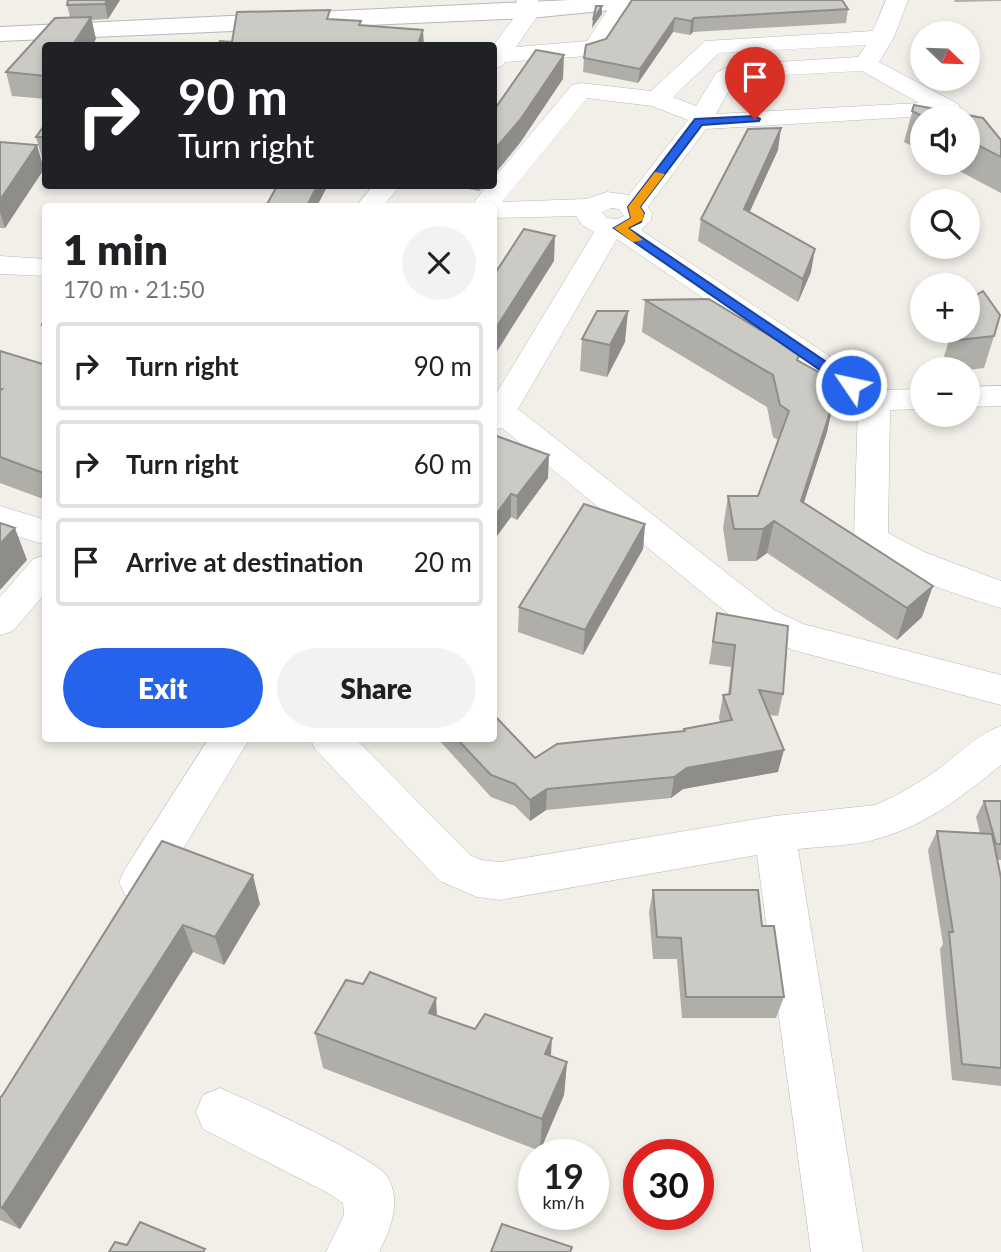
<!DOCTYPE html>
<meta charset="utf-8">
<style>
:root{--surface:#fff;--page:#f2f2f2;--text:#202124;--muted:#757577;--line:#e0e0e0;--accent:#2563eb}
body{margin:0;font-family:Lato,sans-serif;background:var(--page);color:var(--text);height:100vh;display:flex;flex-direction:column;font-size:26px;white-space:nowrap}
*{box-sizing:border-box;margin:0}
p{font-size:23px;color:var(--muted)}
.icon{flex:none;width:38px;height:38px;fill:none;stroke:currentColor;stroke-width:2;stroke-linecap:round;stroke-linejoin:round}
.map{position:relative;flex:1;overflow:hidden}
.sheet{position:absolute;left:42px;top:203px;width:455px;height:539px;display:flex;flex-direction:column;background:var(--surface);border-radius:7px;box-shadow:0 4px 10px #0003}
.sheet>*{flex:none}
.hud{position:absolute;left:42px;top:42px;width:455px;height:147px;border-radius:7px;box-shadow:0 4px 10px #0003;background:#202124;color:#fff;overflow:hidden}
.needle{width:46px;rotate:113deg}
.buttons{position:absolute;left:910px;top:21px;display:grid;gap:14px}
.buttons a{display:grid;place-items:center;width:70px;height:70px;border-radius:50%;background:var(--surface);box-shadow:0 4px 10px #0003;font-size:35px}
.speed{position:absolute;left:518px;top:1139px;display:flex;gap:14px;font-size:35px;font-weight:700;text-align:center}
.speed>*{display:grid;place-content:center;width:91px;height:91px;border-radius:50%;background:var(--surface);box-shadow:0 4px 10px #0003;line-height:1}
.speed small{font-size:18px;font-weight:400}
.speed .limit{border:10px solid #d22;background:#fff;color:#111}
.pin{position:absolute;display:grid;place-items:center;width:60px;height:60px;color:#fff;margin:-72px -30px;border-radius:50% 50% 50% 0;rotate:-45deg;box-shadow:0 0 7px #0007}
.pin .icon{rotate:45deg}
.me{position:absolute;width:77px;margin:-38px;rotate:304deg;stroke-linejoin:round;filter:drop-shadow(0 0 5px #0008)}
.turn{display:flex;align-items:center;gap:24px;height:147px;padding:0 21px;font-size:32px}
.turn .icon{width:91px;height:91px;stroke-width:2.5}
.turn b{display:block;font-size:49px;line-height:60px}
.round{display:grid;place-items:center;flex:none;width:74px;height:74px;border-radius:37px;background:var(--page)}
.head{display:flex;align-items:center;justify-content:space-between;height:119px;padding:0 21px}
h1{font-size:42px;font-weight:800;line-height:52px}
.primary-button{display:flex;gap:14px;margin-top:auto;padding:14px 21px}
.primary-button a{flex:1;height:80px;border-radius:42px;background:var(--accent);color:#fff;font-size:28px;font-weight:800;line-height:80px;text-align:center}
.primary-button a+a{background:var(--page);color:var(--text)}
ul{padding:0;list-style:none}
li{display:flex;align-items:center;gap:21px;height:88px;margin:0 14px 10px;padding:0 7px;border:4px solid var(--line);border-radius:7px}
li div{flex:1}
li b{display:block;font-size:26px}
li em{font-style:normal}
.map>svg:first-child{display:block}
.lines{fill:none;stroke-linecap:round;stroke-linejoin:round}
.minor-casing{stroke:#b5b8bc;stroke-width:1}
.tertiary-casing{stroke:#b5b8bc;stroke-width:2}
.minor{fill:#fff;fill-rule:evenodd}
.tertiary{fill:#fff;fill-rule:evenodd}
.wall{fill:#afaea9}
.shaded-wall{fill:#8f8d8a}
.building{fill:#cccac5;stroke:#8f8d8a;stroke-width:2}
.route{fill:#2563eb;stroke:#184099;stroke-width:2}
.slow{fill:#f59e0b}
</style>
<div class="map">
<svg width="1001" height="1252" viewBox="0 0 1001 1252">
<rect width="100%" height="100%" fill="#f1efe8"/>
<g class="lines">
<!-- minor casing -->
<g class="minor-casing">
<path id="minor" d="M516,0H538L541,11L516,47L587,41L614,0L635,2L603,51L587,56L505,62L502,66L494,68L493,46L519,11Z
M886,0H908L894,37L879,62L958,104L961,109L958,114L706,129L648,207L652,213L651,220L641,230L880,390L922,389V409L890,410L888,533L924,552L1001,581V608C964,597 873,569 854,537L858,404L617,239L518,409L774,610L803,624L1001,675V705L793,650L748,630L502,428L494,430V397L594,232L582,225L576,216L494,218V206H471L487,186H494V178L572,85L581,83L651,91L705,41L873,31ZM866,45L858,57L732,65L716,73L696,106L673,97L719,53ZM862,71L919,103L716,114L733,83L745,77ZM587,98L652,106L688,120L629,195L607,192L586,199L502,202ZM611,208L619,209L624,216L617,219L607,218L602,212Z
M373,186H400L383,206H356Z
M0,256L46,259V276L0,274Z
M1001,386V406L968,407V387Z
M0,506L46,520V545L0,531Z
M46,555V592L13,631L0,635V597L33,559Z
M1001,726V765C964,795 927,825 880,838C855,846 824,846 798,849L863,1252H811L757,855L500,900L477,897L440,881L315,749L310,738H355L470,855L481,860L500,862L775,816L875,805C895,797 915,785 933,773C956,757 975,735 1001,726Z
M209,738H250L155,895L140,901L125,895L119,882L125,869Z
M220,1088C246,1099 376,1158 387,1176C402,1201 391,1228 379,1252H326L344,1215L343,1203L328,1193L203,1129L196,1112L203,1095Z"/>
</g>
<!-- tertiary casing -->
<g class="tertiary-casing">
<path id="tertiary" d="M570,0H653L649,5L641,7L530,18L0,41V27Z"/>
</g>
<!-- minor -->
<use href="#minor" class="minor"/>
<!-- tertiary -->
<use href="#tertiary" class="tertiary"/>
</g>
<!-- wall -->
<path class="wall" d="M68,0H120L108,19L91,20L96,39L46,46V99L12,96L6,72L70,17L67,5Z
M632,0L848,9L846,23L693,32L690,35L673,32L638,83L583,72L584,58L606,39Z
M954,0H1001V1L955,2Z
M914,105L983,118L1001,140V193L944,163H968V117H922V151L904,142Z
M46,123V161H43L36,137Z
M0,142L44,169L5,228H0Z
M778,150L749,212L811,272L798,302L698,241L701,219Z
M456,186H484L479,191L456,187Z
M645,300L799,361L834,400L827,432L803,503L922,617L897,640L767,553L756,561H728L723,528L728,496H758L778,440L773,437L767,407L642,332Z
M46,314V336L42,325Z
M952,331L994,336L984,368L968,370L940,369Z
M582,339L625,342L607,377L580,371Z
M0,351L46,365V500L0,483Z
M494,435L548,478L517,520L511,517L494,540Z
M645,524L643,549L583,655L518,632L519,607Z
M717,613L783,694L778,716L769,715L778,772L683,789L671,798L546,810L530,821L515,806L491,797L437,738H494L535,758L683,732L684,729L720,722L719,718L723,695H728L731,667L709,664Z
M984,801H1001V860H997L1001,878V1086L952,1080L940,949L943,944L928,850L937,831L980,833L976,817Z
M162,841L260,904L224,965L193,952L20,1229L0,1220V1097L2,1096Z
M653,890L762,926L784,997L776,1018H682L677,959H653L649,912Z
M437,1016L567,1062L564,1095L540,1151L323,1068L315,1033Z"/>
<!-- shaded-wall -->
<path class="shaded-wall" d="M107,0H120L108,19L105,4Z
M602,6V14L592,28L593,20Z
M91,17L96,39L92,46H72Z
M675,18L673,32L638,83L640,69Z
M694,18L693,32L690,35L691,21Z
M423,30L424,46H417Z
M564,55L563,79L520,143L494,175V150Z
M781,128L778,150L741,231L744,209Z
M37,145L44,169L5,228L0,212V200Z
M317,186H325L326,189L317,206H307Z
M555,236L554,261L494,356V331Z
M815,249L811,272L798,302L803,279Z
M628,311L625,342L607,377L610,345Z
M834,400L827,432L794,533L801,501Z
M549,455L548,478L517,520V496Z
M511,494V517L494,540V517Z
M774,521L767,553L756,561L763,529Z
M645,524L643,549L583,655L585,630Z
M15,528L27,560L0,590V544Z
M933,586L922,617L897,640L907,608Z
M784,750L778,772L683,789L671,798L674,777L687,768Z
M547,789L546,810L530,821V800Z
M253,875L260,904L224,965L215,937Z
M183,925L193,952L20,1229L2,1208Z
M436,998L438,1033L429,1013Z
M552,1038L550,1072L545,1054Z
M567,1062L564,1095L540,1151L542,1119Z"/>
<!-- building -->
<path class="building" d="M68,0H107L105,4L67,5Z
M632,0H842L848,9L694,18L691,21L675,18L640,69L584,58L586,45L606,39Z
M596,6H602L593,20Z
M330,10L327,19L361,21L359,25L423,30L417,46H217L220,41L232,42L237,12Z
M91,17L72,46H46V76L6,72L55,18Z
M536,50L564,55L520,120L494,150V110Z
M914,105L983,118L1001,140V157L968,140V117H924L912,111Z
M46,123V137H36Z
M781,128L744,209L815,249L803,279L701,219L748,129Z
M0,142L37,145L0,200Z
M277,186H317L307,206H266Z
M524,229L555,236L494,331V275Z
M983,291L1000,315L994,336L949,341L952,331H968V300Z
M709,299L800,354L797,360L829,378L834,400L801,501L933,586L907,608L774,521L763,529H734L728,496H758L789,411L780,405L773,375L645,300Z
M597,311H628L610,345L582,339Z
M46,314V325H42Z
M0,351L46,365V474L0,457V391L2,389H0Z
M494,435L549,455L517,496L511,494L494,517Z
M584,504L645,524L585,630L519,607Z
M0,523L15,528L0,544Z
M717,613L788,626L783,694L759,690L784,750L687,768L674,777L547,789L530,800L515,784L491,775L456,738H494V715L535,758L557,744L685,731L684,729L732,720L723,695L730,694L735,645L713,642Z
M984,801H1001V844H996Z
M937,831L992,834L1001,878V1068L962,1064L949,932H953Z
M162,841L253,875L215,937L183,925L2,1208L0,1207V1097L2,1096Z
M653,890H758L762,926H774L784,997H686L681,938L657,937Z
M370,972L436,998L429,1013L475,1029L485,1014L552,1038L545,1054L567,1062L542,1119L315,1033L346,980L363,984Z
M140,1222L205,1249L203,1252H109L115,1242L127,1245Z
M502,1224L572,1247L570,1252H491Z"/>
<!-- route -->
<path class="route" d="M755,116L760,119L759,121L702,125L640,207L644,213L641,222L628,228L856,382V388H846L614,228L631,218L628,207L695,119Z"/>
<!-- slow -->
<path class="slow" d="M655,172L665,174L640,207L644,213L643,220L628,228L643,240L633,242L614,228L631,218L628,207Z"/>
</svg>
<div class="buttons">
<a><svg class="needle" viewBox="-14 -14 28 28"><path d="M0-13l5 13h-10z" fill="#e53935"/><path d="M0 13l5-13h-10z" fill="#757577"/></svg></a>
<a><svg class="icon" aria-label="sound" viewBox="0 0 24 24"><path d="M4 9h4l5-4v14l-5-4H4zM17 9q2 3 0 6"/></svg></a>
<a><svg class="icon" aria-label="search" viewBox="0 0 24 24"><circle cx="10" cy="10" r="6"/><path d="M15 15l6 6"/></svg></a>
<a>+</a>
<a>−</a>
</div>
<div class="speed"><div>19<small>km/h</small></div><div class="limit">30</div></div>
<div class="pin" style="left:755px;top:119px;background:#d93025"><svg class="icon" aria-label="arrive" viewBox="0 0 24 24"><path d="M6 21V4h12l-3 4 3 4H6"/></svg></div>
<svg class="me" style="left:851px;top:385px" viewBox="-20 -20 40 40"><circle r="17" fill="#2563eb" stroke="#fff" stroke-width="3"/><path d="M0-11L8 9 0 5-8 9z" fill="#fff"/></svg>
<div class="hud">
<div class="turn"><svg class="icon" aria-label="right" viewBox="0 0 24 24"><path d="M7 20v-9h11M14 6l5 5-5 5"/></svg><div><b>90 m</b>Turn right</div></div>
</div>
<section class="sheet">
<div class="head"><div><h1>1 min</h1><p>170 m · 21:50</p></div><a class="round"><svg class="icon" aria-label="close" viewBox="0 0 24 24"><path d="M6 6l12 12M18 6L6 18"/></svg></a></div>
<ul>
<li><svg class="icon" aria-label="right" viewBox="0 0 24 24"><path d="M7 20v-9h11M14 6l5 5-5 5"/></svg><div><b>Turn right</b></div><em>90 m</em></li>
<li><svg class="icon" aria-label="right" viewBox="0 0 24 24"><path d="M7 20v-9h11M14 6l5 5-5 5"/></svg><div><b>Turn right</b></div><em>60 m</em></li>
<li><svg class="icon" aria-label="arrive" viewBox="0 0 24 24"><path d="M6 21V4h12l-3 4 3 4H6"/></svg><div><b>Arrive at destination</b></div><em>20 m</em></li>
</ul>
<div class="primary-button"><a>Exit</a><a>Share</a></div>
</section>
</div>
